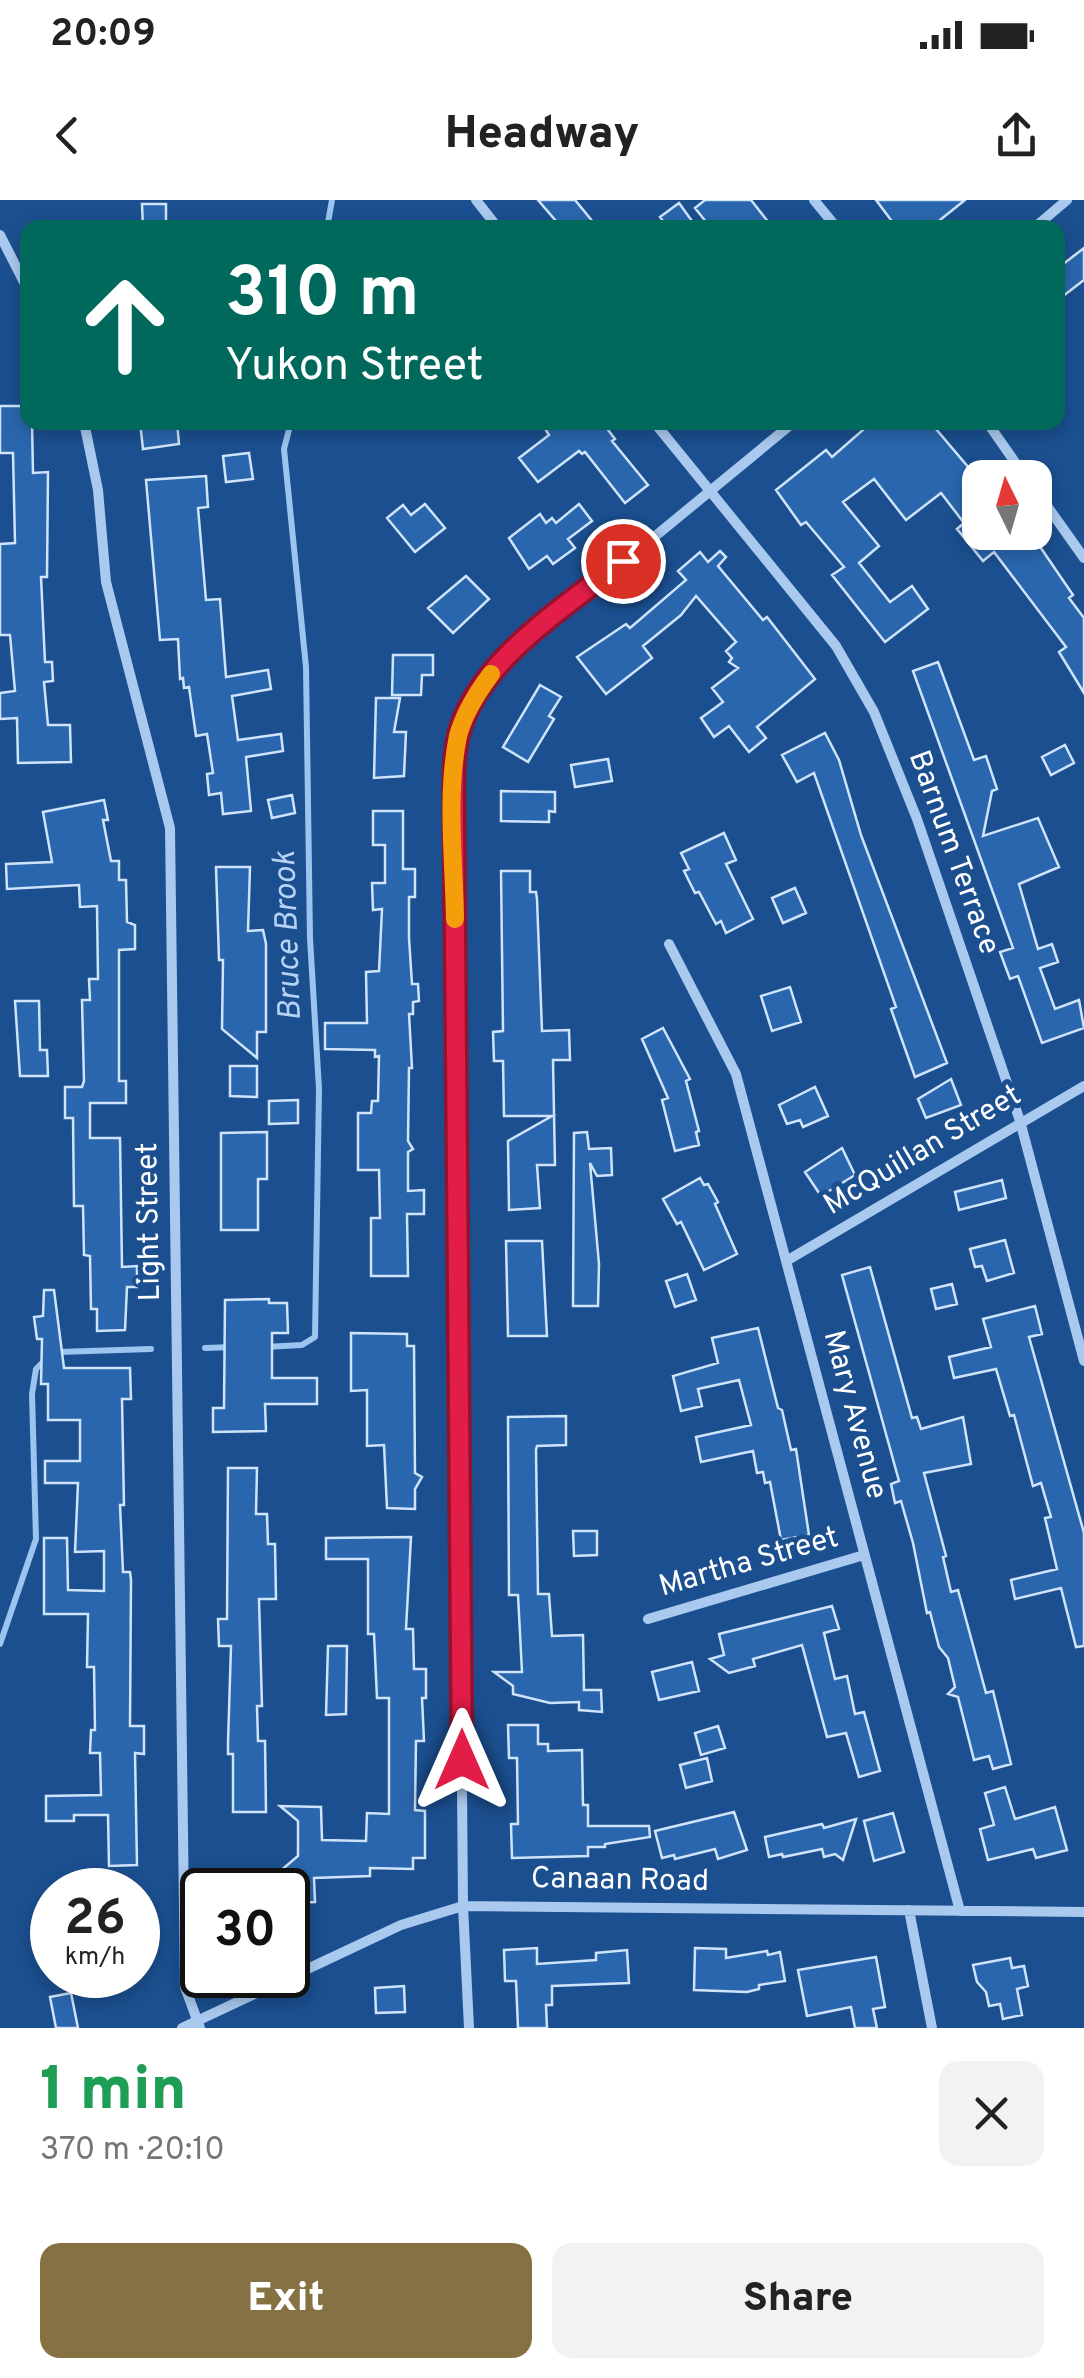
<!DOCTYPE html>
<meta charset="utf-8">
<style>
:root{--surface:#fff;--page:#f2f2f2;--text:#222;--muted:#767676;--accent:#857141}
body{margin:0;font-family:Overpass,sans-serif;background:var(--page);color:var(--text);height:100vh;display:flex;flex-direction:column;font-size:38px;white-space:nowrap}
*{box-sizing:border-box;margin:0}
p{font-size:32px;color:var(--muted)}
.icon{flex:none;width:55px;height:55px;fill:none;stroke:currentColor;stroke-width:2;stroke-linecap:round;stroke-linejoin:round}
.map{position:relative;height:1828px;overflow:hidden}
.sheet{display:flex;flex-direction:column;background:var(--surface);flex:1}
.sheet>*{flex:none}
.top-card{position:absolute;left:20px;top:20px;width:1045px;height:210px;border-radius:20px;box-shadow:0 5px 15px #0003;background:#00695c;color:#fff;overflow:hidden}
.needle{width:65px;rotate:355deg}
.controls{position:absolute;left:962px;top:260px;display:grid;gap:20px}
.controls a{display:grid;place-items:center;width:90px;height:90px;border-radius:20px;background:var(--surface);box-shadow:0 5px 15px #0003;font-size:50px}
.speed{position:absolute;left:30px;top:1668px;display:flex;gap:20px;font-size:50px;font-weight:700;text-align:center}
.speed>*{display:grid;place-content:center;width:130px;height:130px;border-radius:50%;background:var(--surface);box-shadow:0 5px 15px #0003;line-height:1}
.speed small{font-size:25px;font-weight:400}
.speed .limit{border:5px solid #111;border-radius:15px;background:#fff;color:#111}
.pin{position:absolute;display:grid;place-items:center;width:85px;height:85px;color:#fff;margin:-42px;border:5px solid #fff;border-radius:50%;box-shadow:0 2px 10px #0007}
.me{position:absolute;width:110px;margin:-55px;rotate:0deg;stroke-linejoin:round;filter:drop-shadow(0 0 8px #0008)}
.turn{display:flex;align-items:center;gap:35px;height:210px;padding:0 40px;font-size:45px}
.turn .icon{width:130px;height:130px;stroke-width:2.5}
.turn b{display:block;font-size:70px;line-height:85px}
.round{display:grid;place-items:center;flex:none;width:105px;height:105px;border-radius:20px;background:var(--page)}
.headline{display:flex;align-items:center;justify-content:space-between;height:170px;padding:0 40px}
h1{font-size:60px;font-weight:800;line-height:75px;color:#1e9e55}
.cta{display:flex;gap:20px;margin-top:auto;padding:20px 40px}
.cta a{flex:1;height:115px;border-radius:20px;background:var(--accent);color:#fff;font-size:40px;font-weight:800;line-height:115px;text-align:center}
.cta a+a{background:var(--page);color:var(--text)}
.status{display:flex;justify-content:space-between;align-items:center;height:70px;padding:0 50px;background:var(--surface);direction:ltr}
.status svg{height:28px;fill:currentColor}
header{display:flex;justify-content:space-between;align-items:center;height:130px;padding:0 40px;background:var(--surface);font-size:45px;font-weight:800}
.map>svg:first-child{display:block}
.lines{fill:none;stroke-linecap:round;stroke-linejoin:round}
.stream{stroke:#9cc4f0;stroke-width:6}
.building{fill:#2a66ad;stroke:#cfe3fa;stroke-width:2.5}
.minor{stroke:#a9c9ee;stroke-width:10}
.route-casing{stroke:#92132f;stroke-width:25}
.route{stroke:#e11d48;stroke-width:18}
.slow{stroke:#f59e0b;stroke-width:18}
.labels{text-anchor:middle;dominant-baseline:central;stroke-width:10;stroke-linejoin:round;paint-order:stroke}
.street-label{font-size:30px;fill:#fff;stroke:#1b4f8f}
.water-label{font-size:32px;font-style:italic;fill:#b5d3f5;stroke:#1b4f8f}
</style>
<div class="status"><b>20:09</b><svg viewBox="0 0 49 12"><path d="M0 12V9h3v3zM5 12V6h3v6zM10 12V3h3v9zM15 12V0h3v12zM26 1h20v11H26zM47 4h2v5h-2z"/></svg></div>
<header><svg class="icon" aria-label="back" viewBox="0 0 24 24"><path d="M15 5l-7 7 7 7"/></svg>Headway<svg class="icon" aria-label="share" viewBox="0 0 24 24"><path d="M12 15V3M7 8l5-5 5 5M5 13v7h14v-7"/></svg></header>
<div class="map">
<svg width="1084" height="1828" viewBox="0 0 1084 1828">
<rect width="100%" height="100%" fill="#1b4f8f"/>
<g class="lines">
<!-- stream -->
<path class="stream" d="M327,28L332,0
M265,1147L302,1145L315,1137L319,889L310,738L306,467L284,249L291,222
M205,1148L233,1147
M58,1152L151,1149
M0,1444L36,1339L32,1194L36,1169L47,1158"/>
</g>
<!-- building -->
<path class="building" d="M538,0H575L598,28H562Z
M705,0H751L773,28H711L695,8Z
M876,0H965L930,28H897Z
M679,3L697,28H668L660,17Z
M142,4H166V28H143Z
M1084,48V80L1058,100V68Z
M0,206H28V222H32L33,273L48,272L47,377H41L45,462H52L53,481L44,482L48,525H70L71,562L18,563L17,518L0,519V493L15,491L10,435H0V344L15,343L13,253H0Z
M140,222H177L179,244L143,249Z
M541,222H602L615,239L612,241L648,285L625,303L585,252L582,254L579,251L538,282L519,258L549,235Z
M872,222H930L980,281V332H1030L1073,395L1069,398L1084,418V493L1059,452L1066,447L994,352L983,361L957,329L964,323L941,293L906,320L874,279L843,302L879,346L859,363L890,402L912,386L928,409L885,442L832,375L844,367L806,322L801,325L776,290L826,250L832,257Z
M249,253L253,279L226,282L223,256Z
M206,276L208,307L198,308L206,400L220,399L226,477L268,470L271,489L232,496L238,540L281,534L283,551L246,557L251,611L223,614L221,593L209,595L207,574L213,573L207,534L196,536L189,487L184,488L183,478L180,479L178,439L160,440L146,280Z
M425,304L445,328L415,352L387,318L403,305L411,315Z
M579,304L592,321L568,339L575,348L553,364L547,356L529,369L509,338L540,314L546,323L552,318L556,323Z
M720,351L726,357L718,366L763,420L767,417L815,479L757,527L766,538L749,552L729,526L714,537L701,518L723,502L712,488L738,468L729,462L732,458L726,451L736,442L696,396L681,415L643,446L652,458L606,494L577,457L626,424L630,428L686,380L678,371L700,352L708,362Z
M466,376L489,399L453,433L428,408Z
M393,455H433V475H422L421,495H392Z
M938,462L974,560L986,556L997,589L992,591L983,636L1038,618L1059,667L1019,684L1038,749L1052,744L1058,762L1040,768L1055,809L1079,800L1084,828L1042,843L1018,776L1010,779L1000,752L1013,748L913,471Z
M540,485L561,497L549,516L554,519L528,562L503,547Z
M376,498H400L394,532H406L404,576L374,578Z
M825,533L839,560L861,635L947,863L915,877L891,809L896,807L814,573L797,582L782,555Z
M1065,545L1074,563L1051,575L1042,557Z
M608,559L612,581L575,587L571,565Z
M501,591L555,592V612L549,611V622L501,621Z
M292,595L295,613L272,618L268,600Z
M104,600L108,620H103L111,661H119V680H126L127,722L135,725V749L119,750V881H126V903H90V938H120L122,1067L137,1066V1087H127L125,1130L97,1131V1109H91L90,1056L84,1055L83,1006H74L73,918H65V887H82L84,881L82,800H90L89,779H98L97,706L80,707L79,685L7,689L6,664L52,662L43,612Z
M373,611H403V669H415V697H409V738L412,784H418L419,801L413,802V814H409L412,868H409L408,941L413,949L408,952V991L424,990V1014H407L408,1076H371V1018H380L379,970H358V913H371L372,901H378L379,856L375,857V850L325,849V823H367L366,772L379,771L382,709L373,710L372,683H385V645H373Z
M724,633L736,660L726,664L753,719L726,733L721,721L716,724L699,692L695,693L684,671L689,669L681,653Z
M216,667H250L248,731L263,730L266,744V832H257V858L222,829L223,760H219Z
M501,671H530V692H536L537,699L542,831L569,830L570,860H553L555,965H537L540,1008L509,1010L508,941L552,916H504L503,861H494L493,832L503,831Z
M795,688L806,713L783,723L772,698Z
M790,787L801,822L772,831L761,796Z
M15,801H39L40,850H47L48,876H20Z
M663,828L690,879L686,881L699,931L696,932L699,945L675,951L662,900L668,898L642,839Z
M230,866H257V897L230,896Z
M951,879L961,905L926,918L918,899Z
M815,887L828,916L803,927L800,920L787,924L779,905Z
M298,900V923L269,924V901Z
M267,932V979H258V1030H221V933Z
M587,932L589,949L611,948L612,975L597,976L590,963L599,1064L598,1106H573L574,933Z
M842,948L855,975L821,996L805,972Z
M700,978L704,985L708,984L718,1002L715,1004L737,1054L704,1070L681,1022L677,1024L663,999Z
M1002,980L1006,998L959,1010L955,992Z
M1005,1040L1014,1073L987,1081L982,1066L975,1067L970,1049Z
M506,1041H542L547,1136H508Z
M870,1067L912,1218L917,1217L921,1229L963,1217L971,1264L924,1273L946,1356L943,1357L951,1392L958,1390L986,1493L993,1491L1011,1564L993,1569L989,1556L974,1560L958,1497L948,1494L955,1487L948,1458L939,1447L930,1412L927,1413L913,1343L901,1301L895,1303L891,1284L899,1281L842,1075Z
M687,1074L696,1100L675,1107L666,1081Z
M952,1084L957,1104L936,1109L931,1089Z
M44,1090H54L64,1168H130L131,1199H122L124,1305H120L123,1372H130L131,1380L130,1526H144V1554L135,1553L137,1665L109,1666L108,1615H74V1621H46V1596L101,1595L100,1553H90L91,1530H95L94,1467H87L88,1414H44V1338H67L68,1390L104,1391V1351L75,1352L78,1283H45V1261H80V1220H48V1184H41L42,1139H37L34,1117L43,1116Z
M269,1099V1103H287L288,1133H272V1178H317V1204H265L266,1231L213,1232V1208H224L225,1100Z
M1035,1106L1042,1134L1029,1137L1084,1333V1446L1076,1447L1061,1388L1015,1399L1011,1380L1057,1369L1045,1318L1051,1317L1041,1283L1033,1286L1014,1215L1010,1216L996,1169L954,1178L949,1157L991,1147L983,1119Z
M758,1128L778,1208L782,1210L791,1250L796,1249L809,1335L781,1340L770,1282L765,1283L763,1272L757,1273L753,1251L701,1262L696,1237L751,1225L739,1180L698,1189L702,1206L681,1211L673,1176L718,1163L712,1138Z
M351,1133L407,1134V1146H414L415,1273L422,1277L415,1289V1309L387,1308L384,1245L367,1246V1190L351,1191Z
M566,1216V1245L537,1246L536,1250L538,1394H549L552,1436L583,1435L584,1490H601L602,1512L579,1510V1502L550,1503L513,1494V1486L494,1472H522L518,1395H509L508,1217Z
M228,1268H257L256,1314H267L268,1344H275L276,1399H259L262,1506H257L258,1541H265L266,1612H233V1554H228V1543L231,1446H219L218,1419H227Z
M573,1331H597V1355L574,1356Z
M411,1337L406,1429H413L414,1469H426V1498H422L424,1541H416L415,1610L425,1611V1658H413V1669L370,1668V1676L314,1678L315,1702L288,1703V1690H280L279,1672L298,1656V1621L280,1606L321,1607L322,1640L366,1641L367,1613L389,1614V1498H377L374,1434H368V1359H326V1338Z
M832,1406L839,1429L824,1433L835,1479L847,1476L855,1514L864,1512L880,1571L859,1577L846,1533L827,1537L802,1445L753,1459L755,1466L729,1473L710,1459L724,1455L719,1434Z
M328,1446H347L346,1514L326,1515Z
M692,1462L699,1491L659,1500L652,1472Z
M508,1525H538V1544H548V1551L582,1550L583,1605H588V1626H649L650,1637L605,1644V1647H588V1656L512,1658L511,1624H518L517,1558H509Z
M718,1526L725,1548L701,1555L695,1533Z
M707,1558L712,1581L686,1588L680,1565Z
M1005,1587L1015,1619L1055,1607L1067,1650L1036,1658L1033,1649L988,1660L980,1629L994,1625L985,1593Z
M734,1612L747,1650L718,1659L715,1649L675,1659L674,1655L662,1658L655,1631Z
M893,1613L904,1652L874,1661L864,1621Z
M856,1619L843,1660L835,1654L824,1657L822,1649L783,1657L782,1654L769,1657L765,1637L822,1624L824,1628Z
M537,1748V1764L596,1760V1753L627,1750L629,1783L552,1786V1805H546L547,1828H518L516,1781H505L504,1750Z
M695,1748L726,1749V1758L767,1751L768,1755L780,1752L785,1781L759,1785V1789L747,1792L694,1790Z
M876,1757L885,1807L873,1809L877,1828H855L851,1807L807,1816L798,1770Z
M1010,1758L1012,1768L1024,1766L1028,1786L1017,1789L1022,1815L1003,1819L1000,1804L989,1806L986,1792L977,1782L973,1765Z
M404,1786L405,1812L376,1813L375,1788Z
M71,1793L78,1828H56L50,1797Z"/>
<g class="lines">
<!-- minor -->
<path class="minor" d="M476,0L498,28
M814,0L837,28
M1034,28L1067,0
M0,35L28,90
M84,222L98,290L106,382L170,628L185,1787L200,1828
M654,222L836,446L874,512L917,619L1020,921L1084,1161
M987,222L1026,278
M1035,289L1084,358
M669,744L736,874L960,1711
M788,1060L1084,886
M648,1419L864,1355
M909,1710L932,1828
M182,1828L401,1725L463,1706L1084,1712
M469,1828L463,1706L454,618L458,536L471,503L495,468L794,222"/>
</g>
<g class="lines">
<!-- route casing -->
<g class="route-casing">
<path id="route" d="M462,1560L454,618C454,591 452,560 459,533C479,459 566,407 623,361"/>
</g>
<!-- route -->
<use href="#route" class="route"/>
<!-- slow -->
<path class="slow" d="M455,719C454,660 446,594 458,536C464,513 477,493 491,474"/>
</g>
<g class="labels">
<!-- street labels -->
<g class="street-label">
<text transform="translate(953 653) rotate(70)">Barnum Terrace</text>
<text transform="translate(923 951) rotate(-31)">McQuillan Street</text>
<text transform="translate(150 1022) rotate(-91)">Light Street</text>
<text transform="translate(854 1215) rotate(75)">Mary Avenue</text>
<text transform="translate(749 1363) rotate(-16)">Martha Street</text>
<text transform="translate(620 1681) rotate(1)">Canaan Road</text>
</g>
<!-- water labels -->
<g class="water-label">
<text transform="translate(289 736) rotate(-92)">Bruce Brook</text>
</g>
</g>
</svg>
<div class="controls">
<a><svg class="needle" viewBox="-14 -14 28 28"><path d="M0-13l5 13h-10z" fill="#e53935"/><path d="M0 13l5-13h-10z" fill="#767676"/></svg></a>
</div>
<div class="speed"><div>26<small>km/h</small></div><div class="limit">30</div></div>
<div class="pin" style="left:623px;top:361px;background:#d93025"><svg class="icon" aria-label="arrive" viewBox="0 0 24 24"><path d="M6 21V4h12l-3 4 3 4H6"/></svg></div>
<svg class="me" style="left:462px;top:1560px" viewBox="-20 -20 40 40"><path d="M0-17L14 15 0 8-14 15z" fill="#e11d48" stroke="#fff" stroke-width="4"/></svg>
<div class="top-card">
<div class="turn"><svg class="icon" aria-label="ahead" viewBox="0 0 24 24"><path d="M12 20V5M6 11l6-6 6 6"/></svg><div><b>310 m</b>Yukon Street</div></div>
</div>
</div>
<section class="sheet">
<div class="headline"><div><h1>1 min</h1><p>370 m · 20:10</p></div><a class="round"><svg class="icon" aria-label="close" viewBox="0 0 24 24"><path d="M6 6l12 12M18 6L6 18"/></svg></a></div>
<div class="cta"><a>Exit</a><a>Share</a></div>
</section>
